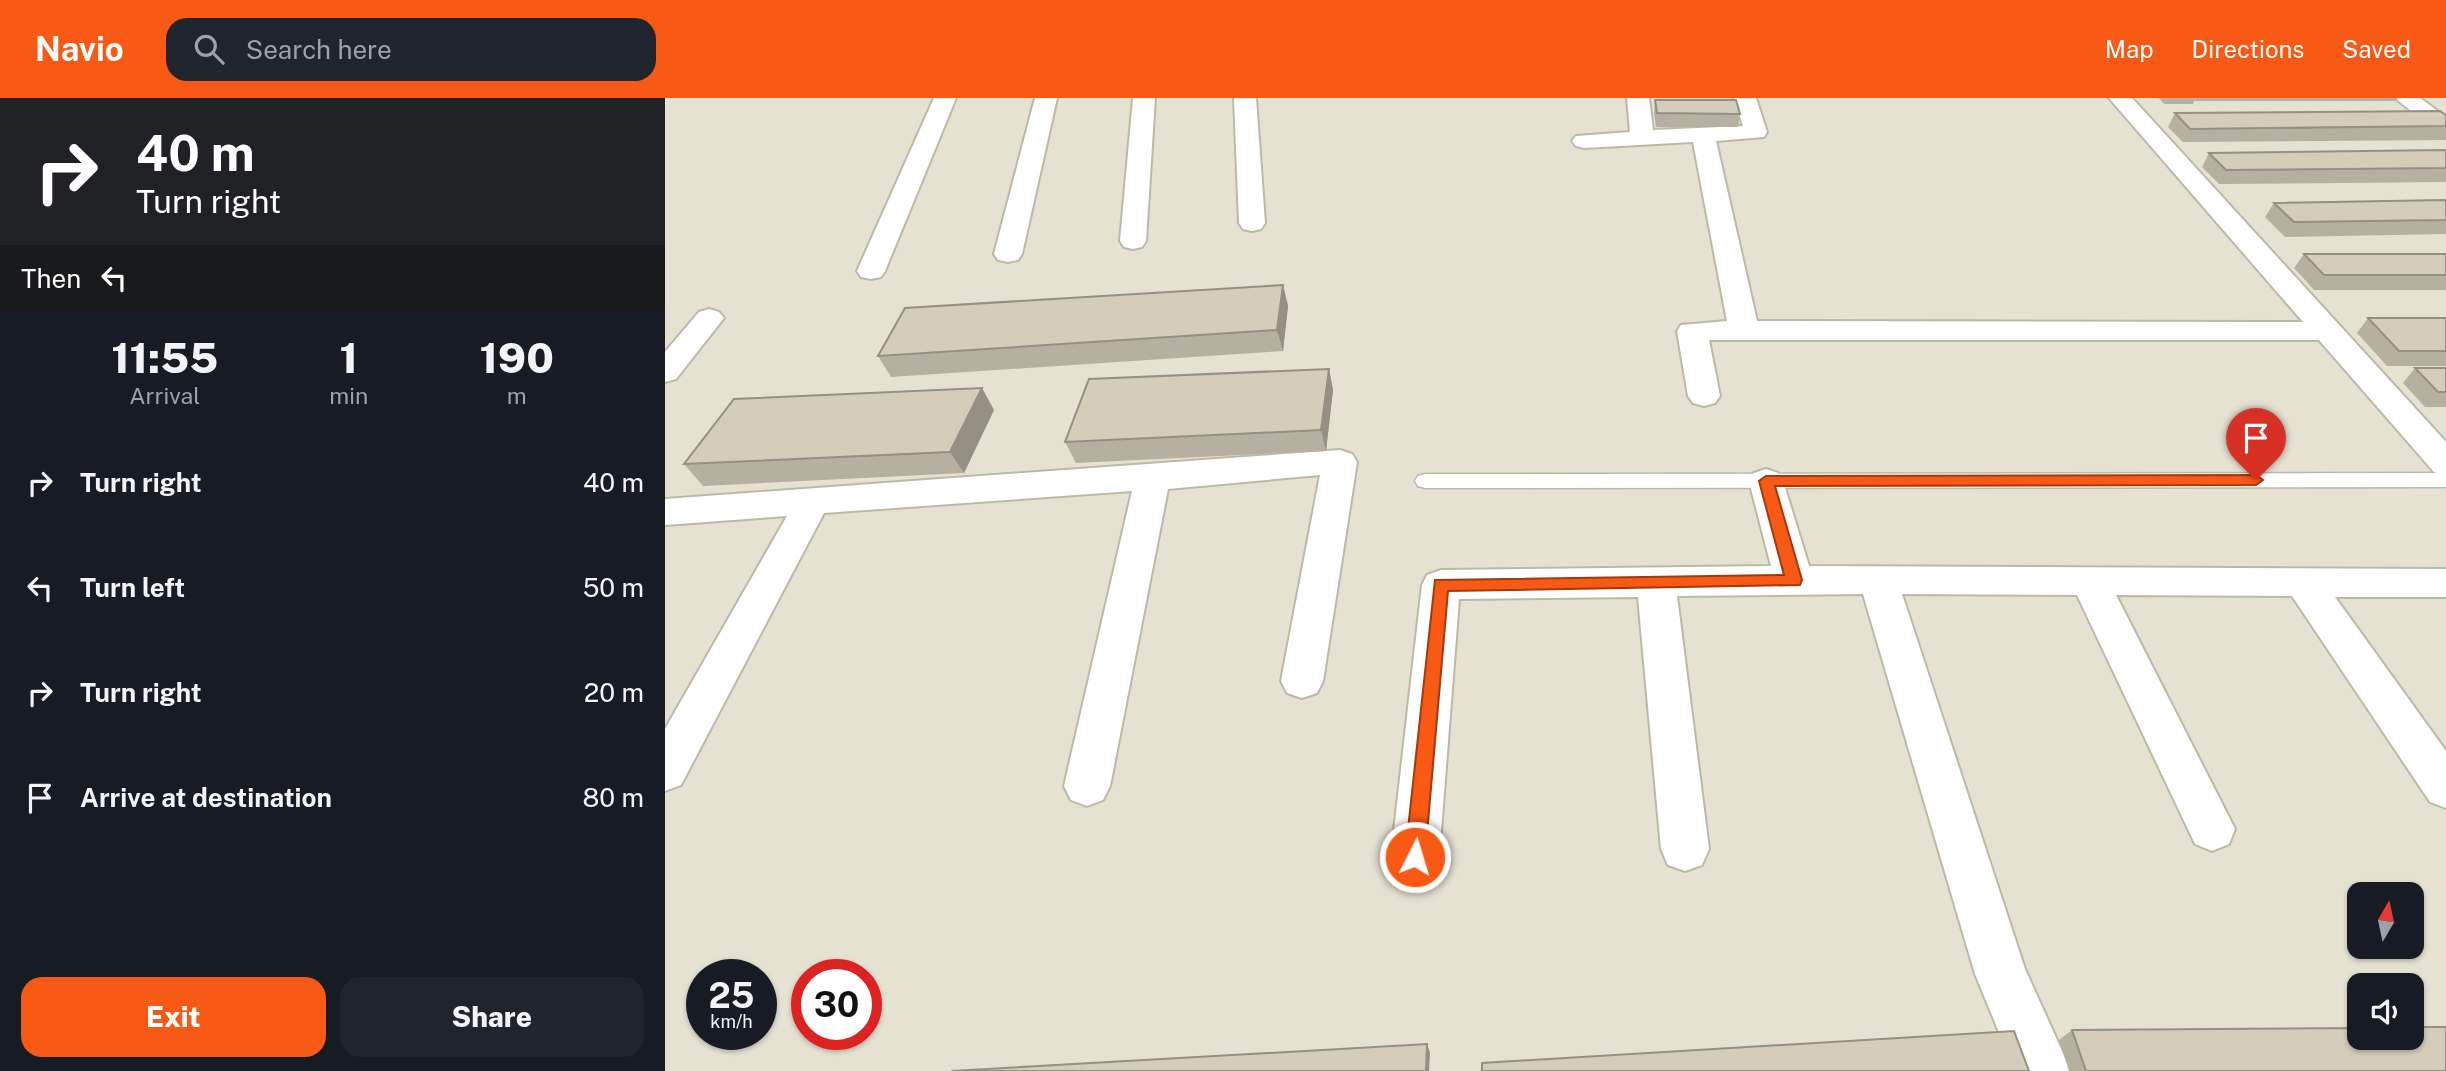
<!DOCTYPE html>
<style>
:root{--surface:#171b24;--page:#20242c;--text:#f1f3f6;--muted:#9ea1a6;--accent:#f85914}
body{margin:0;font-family:"Public Sans",sans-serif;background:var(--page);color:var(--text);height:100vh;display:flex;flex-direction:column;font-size:26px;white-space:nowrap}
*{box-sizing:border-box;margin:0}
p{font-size:23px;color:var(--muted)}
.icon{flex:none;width:38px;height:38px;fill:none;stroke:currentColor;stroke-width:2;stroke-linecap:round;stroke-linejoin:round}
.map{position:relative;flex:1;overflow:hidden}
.sheet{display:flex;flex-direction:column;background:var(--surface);width:665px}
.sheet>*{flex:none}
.top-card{background:#202124;color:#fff;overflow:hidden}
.needle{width:46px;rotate:9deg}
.fabs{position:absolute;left:1682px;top:784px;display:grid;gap:14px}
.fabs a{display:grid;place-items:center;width:77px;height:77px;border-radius:14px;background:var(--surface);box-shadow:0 2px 5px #0004;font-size:35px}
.speed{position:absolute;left:21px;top:861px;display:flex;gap:14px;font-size:35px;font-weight:700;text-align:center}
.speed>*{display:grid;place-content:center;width:91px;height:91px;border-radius:50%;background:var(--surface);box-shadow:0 2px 5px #0004;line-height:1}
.speed small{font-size:18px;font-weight:400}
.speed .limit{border:10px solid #d22;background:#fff;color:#111}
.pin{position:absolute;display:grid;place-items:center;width:60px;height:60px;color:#fff;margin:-72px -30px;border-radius:50% 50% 50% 0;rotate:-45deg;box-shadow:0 0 7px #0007}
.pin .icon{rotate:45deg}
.me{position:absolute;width:77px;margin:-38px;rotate:5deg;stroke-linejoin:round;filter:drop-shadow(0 0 5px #0008)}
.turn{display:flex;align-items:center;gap:24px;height:147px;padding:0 21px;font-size:32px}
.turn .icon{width:91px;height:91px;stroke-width:2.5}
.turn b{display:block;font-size:49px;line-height:60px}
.then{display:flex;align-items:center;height:66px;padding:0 21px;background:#0003;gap:14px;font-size:26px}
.eta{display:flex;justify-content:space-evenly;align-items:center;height:119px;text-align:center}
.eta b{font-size:42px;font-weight:800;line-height:49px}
.action{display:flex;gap:14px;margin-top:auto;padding:14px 21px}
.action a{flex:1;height:80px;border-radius:21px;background:var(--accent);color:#fff;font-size:28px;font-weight:800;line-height:80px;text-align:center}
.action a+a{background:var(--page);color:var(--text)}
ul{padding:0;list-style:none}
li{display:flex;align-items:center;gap:21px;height:105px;padding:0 21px}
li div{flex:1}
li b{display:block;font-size:26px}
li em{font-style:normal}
header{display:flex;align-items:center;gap:42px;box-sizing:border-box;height:98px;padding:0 35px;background:var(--accent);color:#fff}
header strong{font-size:33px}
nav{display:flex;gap:38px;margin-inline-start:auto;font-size:24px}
.search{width:490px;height:63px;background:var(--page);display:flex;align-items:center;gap:18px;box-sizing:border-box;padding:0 24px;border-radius:21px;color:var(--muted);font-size:26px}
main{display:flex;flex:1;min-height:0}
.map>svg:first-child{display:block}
.residential{fill:#e6e2d2;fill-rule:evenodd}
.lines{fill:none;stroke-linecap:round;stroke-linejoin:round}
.service-casing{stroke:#bdb9a7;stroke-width:3}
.minor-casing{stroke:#bdb9a7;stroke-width:4}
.service{fill:#fff;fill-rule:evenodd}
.minor{fill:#fff;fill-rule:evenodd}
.wall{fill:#b5b09f}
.shaded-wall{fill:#949082}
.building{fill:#d3cdb9;stroke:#949082;stroke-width:2}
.route{fill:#f85914;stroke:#a13a0d;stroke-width:2}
</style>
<header>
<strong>Navio</strong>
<div class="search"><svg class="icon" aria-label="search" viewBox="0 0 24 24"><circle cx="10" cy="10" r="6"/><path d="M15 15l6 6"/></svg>Search here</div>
<nav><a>Map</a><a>Directions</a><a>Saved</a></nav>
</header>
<main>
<section class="sheet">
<div class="top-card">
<div class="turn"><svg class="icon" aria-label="right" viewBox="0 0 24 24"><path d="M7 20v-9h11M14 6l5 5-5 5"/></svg><div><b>40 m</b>Turn right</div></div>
<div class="then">Then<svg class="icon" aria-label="left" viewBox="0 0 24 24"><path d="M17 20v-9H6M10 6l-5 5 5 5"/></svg></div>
</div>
<div class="eta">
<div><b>11:55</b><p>Arrival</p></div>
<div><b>1</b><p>min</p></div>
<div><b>190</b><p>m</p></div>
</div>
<ul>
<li><svg class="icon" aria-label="right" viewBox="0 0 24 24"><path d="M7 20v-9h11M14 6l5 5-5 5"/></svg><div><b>Turn right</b></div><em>40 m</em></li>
<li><svg class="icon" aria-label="left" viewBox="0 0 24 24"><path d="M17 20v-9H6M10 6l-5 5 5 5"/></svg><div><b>Turn left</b></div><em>50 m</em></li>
<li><svg class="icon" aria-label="right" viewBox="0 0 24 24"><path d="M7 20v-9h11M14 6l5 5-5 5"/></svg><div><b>Turn right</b></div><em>20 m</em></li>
<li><svg class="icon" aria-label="arrive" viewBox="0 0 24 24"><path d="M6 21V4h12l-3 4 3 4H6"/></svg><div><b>Arrive at destination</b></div><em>80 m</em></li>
</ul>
<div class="action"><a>Exit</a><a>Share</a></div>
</section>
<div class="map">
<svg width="1781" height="973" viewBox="0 0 1781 973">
<rect width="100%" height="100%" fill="#f2f0e4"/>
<!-- residential -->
<path class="residential" d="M0,0H1781V973H0ZM1694,796H1746V849H1694ZM37,877H96V936H37ZM142,877H201V936H142ZM1694,887H1746V940H1694Z"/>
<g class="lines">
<!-- service casing -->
<g class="service-casing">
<path id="service" d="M1781,375V389L760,390L753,388L750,383L753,378L760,376Z"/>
</g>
<!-- minor casing -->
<g class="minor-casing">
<path id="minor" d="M269,0H291L220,173L216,179L206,181L196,179L192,173Z
M370,0H392L357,156L353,162L343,164L333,162L329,156Z
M468,0H490L481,143L477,149L468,151L459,149L455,143Z
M569,0H591L600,125L596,131L587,133L578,131L574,125Z
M962,0H984L988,32L1078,28L1069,0H1091L1102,34L1099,39L1051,43L1092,223L1638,224L1444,0H1467L1781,344V378L1769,374L1654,242H1044L1055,298L1050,305L1039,308L1028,305L1023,298L1012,233L1016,227L1062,223L1028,44L919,50L911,48L907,43L911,38L965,34Z
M1730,0H1755L1781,19V37L1773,35Z
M44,211L54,214L59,220L11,281L0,284V254L34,214Z
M675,352L687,356L692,364L658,583L652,595L637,600L622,595L616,583L655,377L503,391L445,688L438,702L422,708L406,702L399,688L467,393L159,415L16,687L0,693V631L122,418L0,427V401Z
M1101,371L1113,375L1118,383L1144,468L1781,471V499H1670L1781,653V710L1765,704L1627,498L1451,497L1570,731L1564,746L1547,753L1530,746L1412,497L1237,496L1360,871L1406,973H1350L1310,876L1198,496L1012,498L1044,751L1037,767L1020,773L1003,767L996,751L973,499L794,501L774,759L767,775L750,781L733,775L726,759L757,487L762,477L776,472L1106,468L1084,383L1089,375Z"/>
</g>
<!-- service -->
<use href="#service" class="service"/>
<!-- minor -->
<use href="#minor" class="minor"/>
</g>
<!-- wall -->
<path class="wall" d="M1494,0H1733L1731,3H1529L1528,6H1499Z
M990,2L1075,16L1073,29H991L989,15Z
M1510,15L1781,17V42L1518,44L1503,29Z
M1781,52V84L1554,86L1537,69L1544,55Z
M1781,102V136L1620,139L1600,119L1609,105Z
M1639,156H1781V192H1649L1629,170Z
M618,187L623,208L618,253L226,279L213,258Z
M1703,220H1781V268H1722L1692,235Z
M1750,270H1781V309H1760L1738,285Z
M664,271L668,292L661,353L411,365L400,344Z
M329,312L299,375L38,388L19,366Z
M1407,932L1781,973H1404L1394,942Z"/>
<!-- shaded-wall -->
<path class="shaded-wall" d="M618,187L623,208L618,253L612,232Z
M664,271L668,292L661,353L656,332Z
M317,290L329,312L299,375L285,354Z
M762,946L765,955L764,973H761Z"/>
<!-- building -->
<path class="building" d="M990,2H1071L1075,16L992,15Z
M1775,13L1781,17V28L1525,31L1510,15Z
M1781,52V70L1561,72L1544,55Z
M1781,102V122L1629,124L1609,105Z
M1639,156H1781V177H1659Z
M618,187L612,232L213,258L240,210Z
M1703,220H1781V253H1734Z
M1750,270H1781V294H1773Z
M664,271L656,332L400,344L424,281Z
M317,290L285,354L19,366L69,301Z
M1746,929H1781V973H1421L1407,932L1694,930V940H1746Z
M1349,933L1364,973H817V965Z
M762,946L761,973H286Z"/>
<!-- route -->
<path class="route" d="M1591,377L1598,382L1591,387L1110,388L1137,482L1135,487L783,493L760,759L757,766L750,768L743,766L740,759L770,482L1119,477L1094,383L1101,378Z"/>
</svg>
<div class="fabs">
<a><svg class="needle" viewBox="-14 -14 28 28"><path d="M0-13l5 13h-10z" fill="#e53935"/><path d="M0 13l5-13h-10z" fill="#9ea1a6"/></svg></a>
<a><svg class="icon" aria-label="sound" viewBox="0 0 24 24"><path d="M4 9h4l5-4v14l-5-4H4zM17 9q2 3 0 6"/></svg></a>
</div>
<div class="speed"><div>25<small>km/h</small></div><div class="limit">30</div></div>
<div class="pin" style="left:1591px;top:382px;background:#d93025"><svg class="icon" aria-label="arrive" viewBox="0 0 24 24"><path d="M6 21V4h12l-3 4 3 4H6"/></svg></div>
<svg class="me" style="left:750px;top:759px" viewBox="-20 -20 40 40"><circle r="17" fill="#f85914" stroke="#fff" stroke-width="3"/><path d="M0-11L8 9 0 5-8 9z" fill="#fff"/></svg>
</div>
</main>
